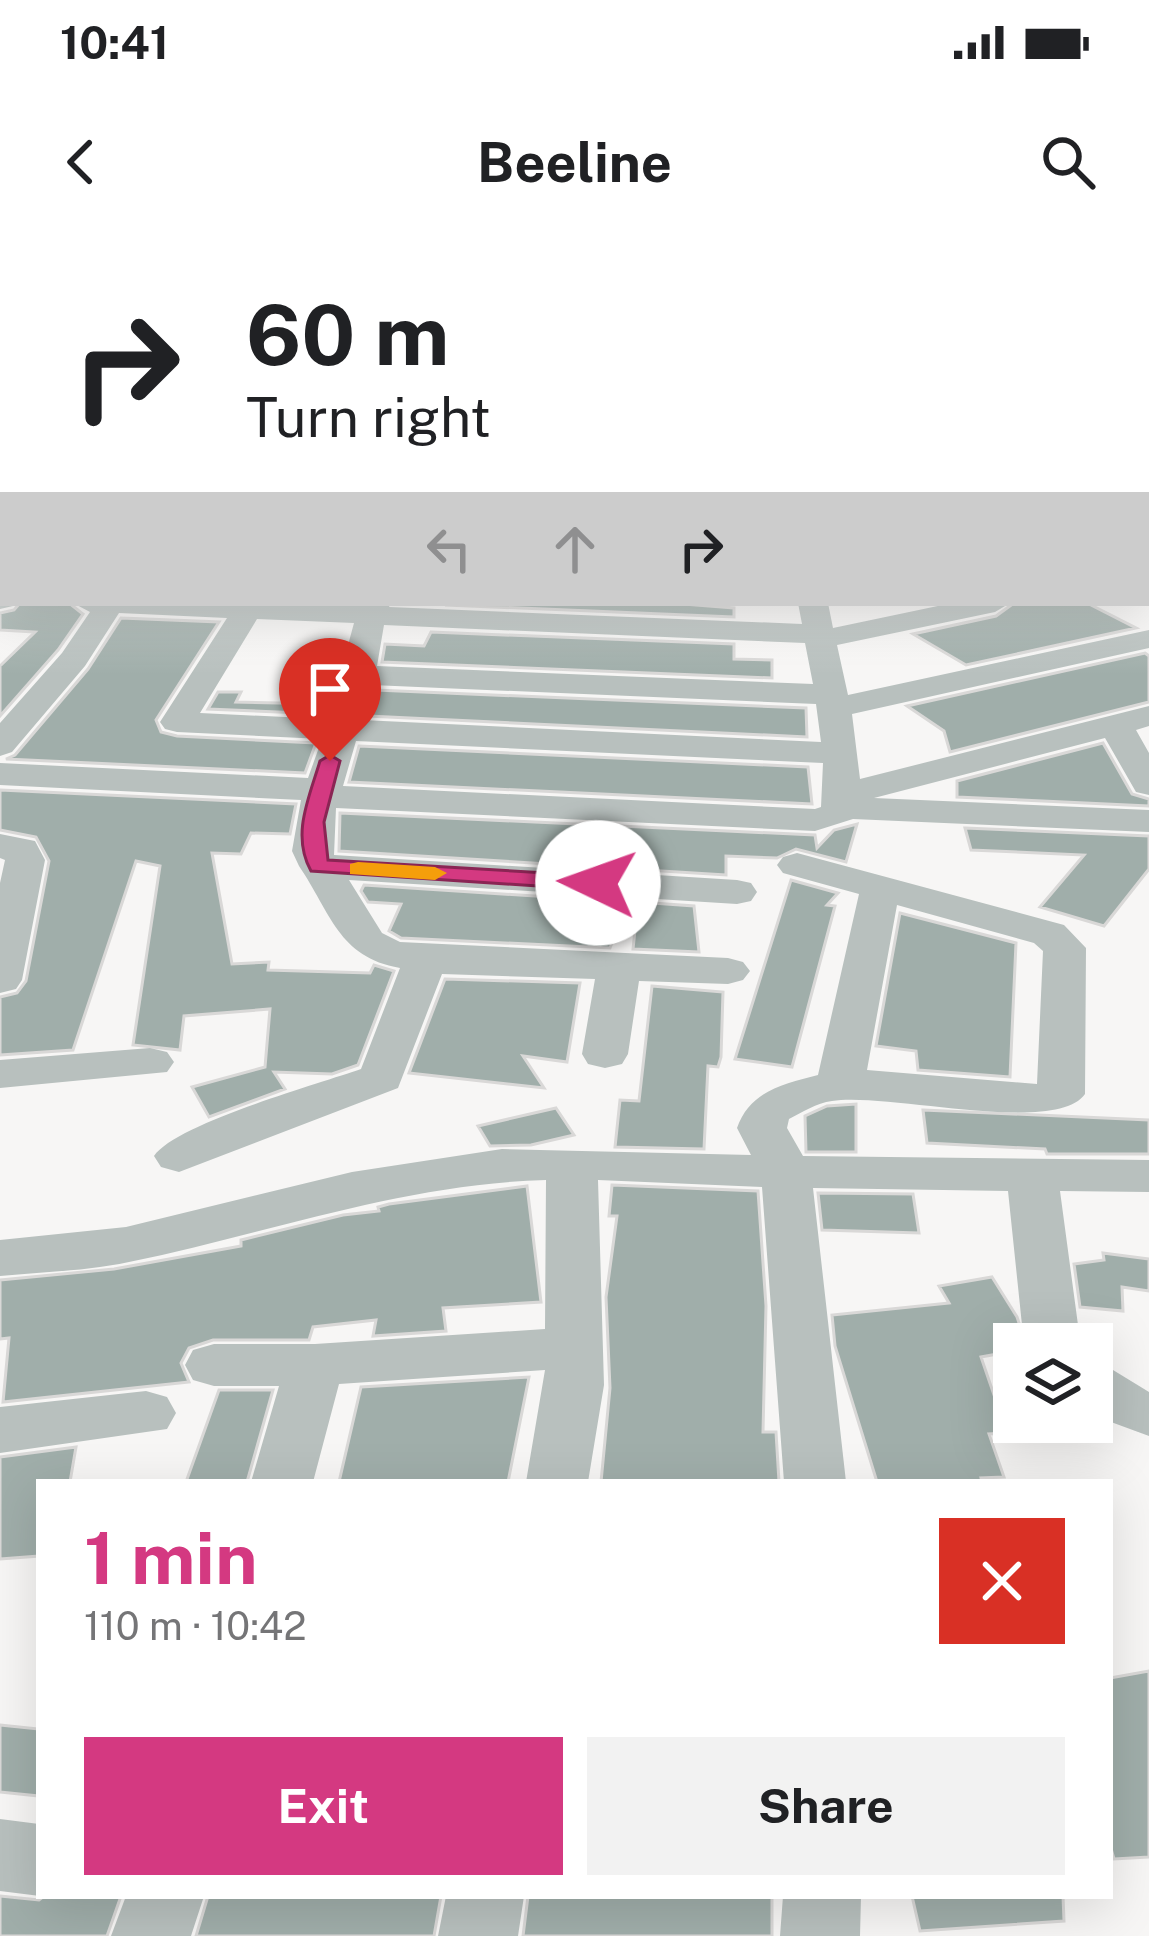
<!DOCTYPE html>
<meta charset="utf-8">
<style>
:root{--surface:#fff;--page:#f2f2f2;--text:#202124;--muted:#757577;--accent:#d43981}
body{margin:0;font-family:"Public Sans",sans-serif;background:var(--page);color:var(--text);height:100vh;display:flex;flex-direction:column;font-size:45px;white-space:nowrap}
*{box-sizing:border-box;margin:0}
p{font-size:39px;color:var(--muted)}
.icon{flex:none;width:66px;height:66px;fill:none;stroke:currentColor;stroke-width:2;stroke-linecap:round;stroke-linejoin:round}
.map{position:relative;flex:1;overflow:hidden}
.sheet{position:absolute;left:36px;top:1239px;width:1077px;height:420px;display:flex;flex-direction:column;background:var(--surface);border-radius:0px;box-shadow:0 12px 48px #0002}
.sheet>*{flex:none}
.banner{position:absolute;left:0px;top:0px;width:1149px;height:366px;box-shadow:0 12px 48px #0002;background:#fff;color:var(--text);overflow:hidden}
.buttons{position:absolute;left:993px;top:1083px;display:grid;gap:24px}
.buttons a{display:grid;place-items:center;width:120px;height:120px;border-radius:0px;background:var(--surface);box-shadow:0 12px 48px #0002;font-size:60px}
.pin{position:absolute;display:grid;place-items:center;width:102px;height:102px;color:#fff;margin:-123px -51px;border-radius:50% 50% 50% 0;rotate:-45deg;box-shadow:0 0 12px #0007}
.pin .icon{rotate:45deg}
.me{position:absolute;width:132px;margin:-66px;rotate:273deg;stroke-linejoin:round;filter:drop-shadow(0 0 9px #0008)}
.turn{display:flex;align-items:center;gap:42px;height:252px;padding:0 48px;font-size:54px}
.turn .icon{width:156px;height:156px;stroke-width:2.5}
.turn b{display:block;font-size:84px;line-height:102px}
.lanes{display:flex;align-items:center;height:114px;padding:0 48px;background:#0003;justify-content:center;gap:60px;direction:ltr}
.lanes .off{opacity:.35}
.round{display:grid;place-items:center;flex:none;width:126px;height:126px;border-radius:0px;background:var(--page)}
.headline{display:flex;align-items:center;justify-content:space-between;height:204px;padding:0 48px}
h1{font-size:72px;font-weight:700;line-height:90px;color:var(--accent)}
.action{display:flex;gap:24px;margin-top:auto;padding:24px 48px}
.action a{flex:1;height:138px;border-radius:0px;background:var(--accent);color:#fff;font-size:48px;font-weight:700;line-height:138px;text-align:center}
.action a+a{background:var(--page);color:var(--text)}
.status{display:flex;justify-content:space-between;align-items:center;height:84px;padding:0 60px;background:var(--surface);direction:ltr}
.status svg{height:33px;fill:currentColor}
header{display:flex;justify-content:space-between;align-items:center;height:156px;padding:0 48px;background:var(--surface);font-size:54px;font-weight:700}
.map>svg:first-child{display:block}
.building{fill:#a0aeaa;stroke:#d9d8d7;stroke-width:3}
.lines{fill:none;stroke-linecap:round;stroke-linejoin:round}
.street{fill:#b8c0be;fill-rule:evenodd}
.route{fill:#d43981;stroke:#8a2554;stroke-width:3}
.slow{fill:#f59e0b}
</style>
<div class="status"><b>10:41</b><svg viewBox="0 0 49 12"><path d="M0 12V9h3v3zM5 12V6h3v6zM10 12V3h3v9zM15 12V0h3v12zM26 1h20v11H26zM47 4h2v5h-2z"/></svg></div>
<header><svg class="icon" aria-label="back" viewBox="0 0 24 24"><path d="M15 5l-7 7 7 7"/></svg>Beeline<svg class="icon" aria-label="search" viewBox="0 0 24 24"><circle cx="10" cy="10" r="6"/><path d="M15 15l6 6"/></svg></header>
<div class="map">
<svg width="1149" height="1696" viewBox="0 0 1149 1696">
<rect width="100%" height="100%" fill="#f7f6f5"/>
<!-- building -->
<path class="building" d="M20,363H69L83,374L58,410L0,476V426L35,392L0,390V373L14,370Z
M671,363L734,368V377L445,365Z
M1014,363H1087L1136,388L966,425L913,394L996,376Z
M121,378L219,382L156,480L161,492L177,496L316,503L305,533L6,519L15,515L88,429Z
M431,392L734,404V419L772,420V438L382,422L385,404L424,406Z
M1145,413L1149,416V462L950,512L944,491L907,466Z
M375,450L806,468L807,497L368,476Z
M218,452H241L236,462L327,464L325,474L208,469Z
M1103,503L1132,554L1149,559V566L957,557V541Z
M359,506L808,527L812,564L349,542Z
M0,550L296,564L290,594L251,593L241,614L212,613L232,724L269,722L268,730L370,733L374,725L394,731L358,825L332,834L274,832L285,849L209,877L192,847L265,827L270,769L184,776L180,810L133,805L160,626L136,621L73,810L0,815V757L17,753L26,741L49,621L36,597L0,590Z
M340,573L815,595L817,608L834,590L857,584L846,622L796,609L777,618L726,616V635L339,611Z
M965,588L1149,596V629L1104,686L1040,667L1084,615L971,610Z
M791,640L838,653L827,665L835,666L792,827L735,819Z
M364,645L627,662L610,708L401,698L389,691L401,664L368,662L361,651Z
M638,662L694,666L699,712L633,709Z
M900,673L1016,703L1010,837L918,830L916,811L876,806Z
M445,739L580,743L567,822L523,816L544,848L409,833Z
M652,746L723,752L721,817L718,827L708,826L704,909L615,907L620,860L639,861Z
M856,864V912H806L805,876L827,866Z
M556,868L574,895L531,905L490,906L478,886Z
M923,870L1149,880V914H1047L1045,909L927,903Z
M612,945L758,951L766,1066L763,1192H776L779,1242H601L610,1148L606,1057L617,976H609Z
M527,946L541,1062L443,1068L446,1091L373,1096L376,1080L313,1087L309,1100H213L189,1108L181,1123L189,1142L3,1162L9,1098L0,1099V1040L114,1029L241,1006V1000L343,975L379,971L378,967L389,964Z
M818,953L913,954L919,993L822,990Z
M1103,1013L1149,1019V1051L1122,1047L1123,1071L1080,1067L1074,1024L1104,1020Z
M992,1037L1017,1077L1026,1104H1014V1111L981,1117L1007,1193L989,1194L1004,1237L981,1238L982,1242H877L835,1106L832,1075L949,1063L939,1046Z
M529,1137L508,1242H339L361,1147Z
M219,1150H273L247,1242H186Z
M76,1207L70,1242H39V1316L0,1319V1217Z
M1149,1431V1617L1114,1619L1110,1605V1438Z
M0,1485L39,1489V1556L0,1552Z
M0,1656L39,1660L44,1656H121L107,1696H0Z
M208,1656H441L434,1696H196Z
M528,1656H772V1696H523Z
M912,1656H1063L1064,1681L920,1691Z"/>
<g class="lines">
<!-- street -->
<path class="street" d="M0,209H3V223H0Z
M1146,246H1149V262H1146Z
M3,255V273L0,274V256Z
M0,302H3V318H0Z
M1146,318H1149V336L1146,335Z
M0,351L3,363H16L13,366L0,369Z
M73,363H391L389,367L802,384L798,363H828L833,388L952,363H1010L995,372L837,405L848,455L1149,390V408L852,474L860,539L1149,466V486L1136,490L1149,513V555L1136,552L1105,498L874,558L1149,570V592L853,579L815,591L336,568L334,615L737,640L751,643L757,652L751,661L737,664L349,640L382,693L400,702L728,718L743,722L750,731L743,740L728,744L639,741L628,814L622,824L605,828L588,824L582,814L595,739L442,734L398,848L179,932L161,927L154,916C175,884 318,844 361,829L400,728C338,717 331,673 299,626L292,611L301,560L0,545V523L308,538L322,499L177,492L165,489L160,482L227,378L119,373L85,426L12,512L0,516V483L62,413L90,372ZM257,379L354,383L328,479L200,473ZM384,385L805,403L813,444L377,426ZM372,445L816,464L821,502L362,480ZM356,501L823,523L821,567L815,569L343,546Z
M0,594L35,601L45,620L22,740L16,749L0,753V643L5,620L0,618Z
M797,613L1064,685L1086,708L1085,854C1056,896 888,852 832,861C816,863 803,872 789,879L787,888L803,916L1149,920V952L1060,951L1078,1085L1089,1104H1031L1022,1085L1008,951L813,948L846,1242H784L762,947L598,940L604,1145L588,1242H526L545,1130L339,1144L313,1242H251L279,1146H214L193,1140L185,1125L193,1110L214,1104H315L545,1089L546,940C402,944 269,993 129,1022C87,1031 42,1032 0,1036V1000L126,987L352,932L502,909L751,915L737,888C750,851 783,844 818,835L859,654L783,633L777,625L783,617ZM897,665L1034,703L1043,711L1037,844L867,830Z
M150,808L167,812L174,822L167,832L0,848V820Z
M1092,1124L1113,1130L1149,1152V1196L1092,1175Z
M146,1151L167,1157L176,1173L167,1189L0,1213V1167Z
M0,1579L39,1584L40,1656L0,1651Z
M126,1656H204L191,1696H111Z
M446,1656H524L518,1696H438Z
M783,1656H861L860,1696H780Z"/>
</g>
<!-- sky -->
<linearGradient id="sky" x2="0" y2="1"><stop stop-color="#93bad6"/><stop offset="0.45" stop-color="#fbfbfa"/><stop offset="1" stop-color="#fbfbfa" stop-opacity="0"/></linearGradient>
<rect width="1149" height="434" fill="url(#sky)"/>
<!-- route -->
<path class="route" d="M330,515L340,521L324,582L328,620L598,636L609,643L598,650L311,631C291,595 309,558 320,521Z"/>
<!-- slow -->
<path class="slow" d="M358,622L435,627L447,633L435,640L350,634V624Z"/>
</svg>
<div class="buttons">
<a><svg class="icon" aria-label="layers" viewBox="0 0 24 24"><path d="M12 4l9 5-9 5-9-5zM3 14l9 5 9-5"/></svg></a>
</div>
<div class="pin" style="left:330px;top:521px;background:#d93025"><svg class="icon" aria-label="arrive" viewBox="0 0 24 24"><path d="M6 21V4h12l-3 4 3 4H6"/></svg></div>
<svg class="me" style="left:598px;top:643px" viewBox="-20 -20 40 40"><circle r="19" fill="#fff"/><path d="M0-13L10 11 0 6-10 11z" fill="#d43981"/></svg>
<div class="banner">
<div class="turn"><svg class="icon" aria-label="right" viewBox="0 0 24 24"><path d="M7 20v-9h11M14 6l5 5-5 5"/></svg><div><b>60 m</b>Turn right</div></div>
<div class="lanes"><svg class="icon off" aria-label="left" viewBox="0 0 24 24"><path d="M17 20v-9H6M10 6l-5 5 5 5"/></svg><svg class="icon off" aria-label="ahead" viewBox="0 0 24 24"><path d="M12 20V5M6 11l6-6 6 6"/></svg><svg class="icon" aria-label="right" viewBox="0 0 24 24"><path d="M7 20v-9h11M14 6l5 5-5 5"/></svg></div>
</div>
<section class="sheet">
<div class="headline"><div><h1>1 min</h1><p>110 m · 10:42</p></div><a class="round" style="background:#d93025;color:#fff"><svg class="icon" aria-label="close" viewBox="0 0 24 24"><path d="M6 6l12 12M18 6L6 18"/></svg></a></div>
<div class="action"><a>Exit</a><a>Share</a></div>
</section>
</div>
